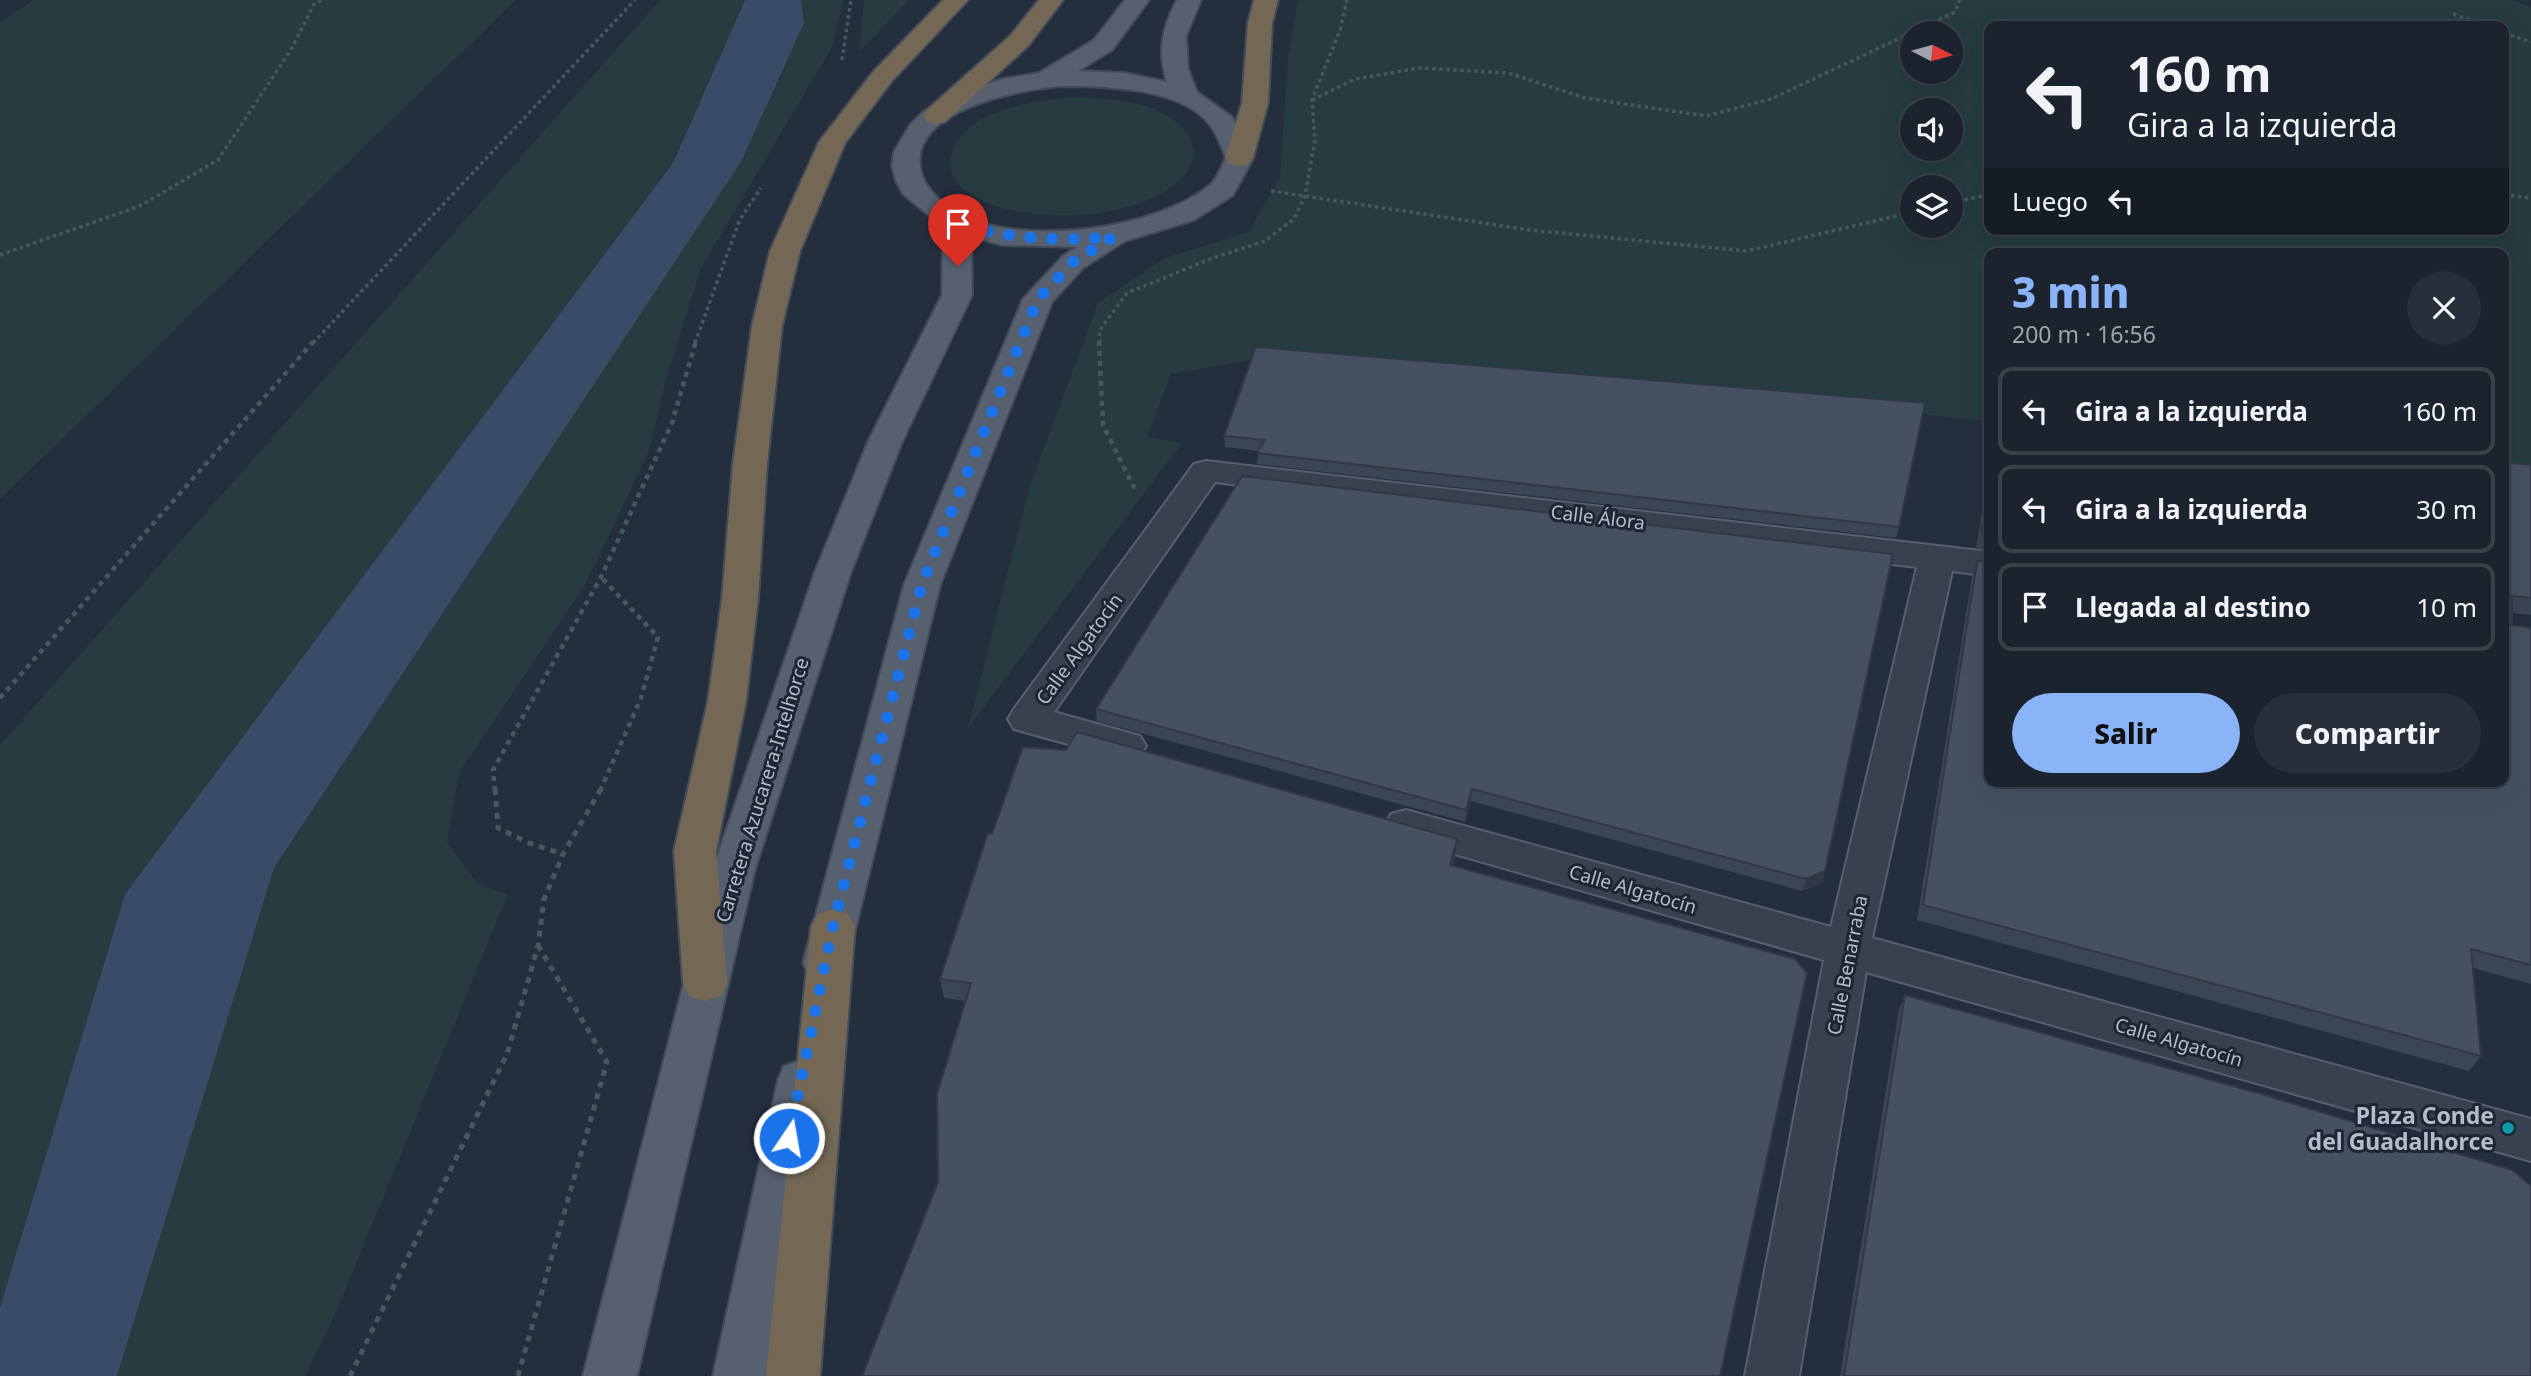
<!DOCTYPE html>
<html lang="es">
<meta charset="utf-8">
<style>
:root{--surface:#1b232e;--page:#282f3a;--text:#f1f3f6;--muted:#a0a4aa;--line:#39404a;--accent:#8ab4f8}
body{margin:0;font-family:"Noto Sans",sans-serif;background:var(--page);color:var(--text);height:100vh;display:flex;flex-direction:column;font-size:26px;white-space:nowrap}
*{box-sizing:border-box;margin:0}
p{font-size:23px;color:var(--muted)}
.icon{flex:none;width:38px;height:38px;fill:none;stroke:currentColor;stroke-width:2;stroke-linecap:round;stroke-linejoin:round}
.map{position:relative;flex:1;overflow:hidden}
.side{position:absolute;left:1984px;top:248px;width:525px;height:539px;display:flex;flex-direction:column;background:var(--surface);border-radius:14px;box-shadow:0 7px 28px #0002,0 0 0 2px var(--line)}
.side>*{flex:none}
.hud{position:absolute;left:1984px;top:21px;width:525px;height:214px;border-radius:14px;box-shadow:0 7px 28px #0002,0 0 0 2px var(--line);background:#1b232e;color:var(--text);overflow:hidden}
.needle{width:46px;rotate:96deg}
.fabs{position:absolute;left:1900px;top:21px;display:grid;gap:14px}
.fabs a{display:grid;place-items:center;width:63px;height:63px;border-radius:50%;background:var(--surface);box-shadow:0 7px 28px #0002,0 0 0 2px var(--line);font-size:35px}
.pin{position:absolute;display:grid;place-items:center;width:60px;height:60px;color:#fff;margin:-72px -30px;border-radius:50% 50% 50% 0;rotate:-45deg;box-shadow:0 0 7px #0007}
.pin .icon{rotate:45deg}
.me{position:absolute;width:77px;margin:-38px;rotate:12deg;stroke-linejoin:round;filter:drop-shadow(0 0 5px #0008)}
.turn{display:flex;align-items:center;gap:24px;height:147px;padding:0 28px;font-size:32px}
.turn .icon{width:91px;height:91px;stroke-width:2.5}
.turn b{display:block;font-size:49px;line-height:60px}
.then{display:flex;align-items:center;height:66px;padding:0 28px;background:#0003;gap:14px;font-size:26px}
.round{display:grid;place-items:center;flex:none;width:74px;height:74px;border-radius:37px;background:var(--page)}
.head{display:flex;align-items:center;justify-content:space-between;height:119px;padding:0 28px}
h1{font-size:42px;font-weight:800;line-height:52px;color:var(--accent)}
.primary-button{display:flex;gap:14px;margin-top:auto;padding:14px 28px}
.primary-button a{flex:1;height:80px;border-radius:42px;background:var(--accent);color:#111;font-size:28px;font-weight:800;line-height:80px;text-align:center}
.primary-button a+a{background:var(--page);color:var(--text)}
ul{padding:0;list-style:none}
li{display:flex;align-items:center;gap:21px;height:88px;margin:0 14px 10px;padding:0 14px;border:4px solid var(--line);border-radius:14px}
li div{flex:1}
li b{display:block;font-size:26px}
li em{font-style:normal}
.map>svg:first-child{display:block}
.green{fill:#263c3f;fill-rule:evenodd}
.water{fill:#394c67}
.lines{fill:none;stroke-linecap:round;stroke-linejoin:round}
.minor-casing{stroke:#565f6c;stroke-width:4}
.major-casing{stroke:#414a57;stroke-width:4}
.highway-casing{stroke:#434c59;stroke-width:4}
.path-far2{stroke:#44595c;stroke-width:3.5;stroke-dasharray:3.5 3.5;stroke-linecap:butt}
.path-far1{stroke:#44595c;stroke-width:4.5;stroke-dasharray:5 5;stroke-linecap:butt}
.path{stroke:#44595c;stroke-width:5;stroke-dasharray:6 6;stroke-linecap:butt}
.minor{fill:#38414e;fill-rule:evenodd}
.major{fill:#56606e;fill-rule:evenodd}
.highway{fill:#746855;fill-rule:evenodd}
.wall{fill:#3b4654}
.shaded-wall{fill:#303945}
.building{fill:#455162;stroke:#303945;stroke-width:2}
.route{stroke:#1a73e8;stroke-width:12;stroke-dasharray:0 21.6}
.culture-dot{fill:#0f9aa8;stroke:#1d2633;stroke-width:2.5}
.labels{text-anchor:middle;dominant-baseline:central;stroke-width:6;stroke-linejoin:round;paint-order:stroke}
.street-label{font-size:19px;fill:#b4bcc9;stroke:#1d2633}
.near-poi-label{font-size:23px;font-weight:bold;fill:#b4bcc9;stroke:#1d2633;text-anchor:end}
</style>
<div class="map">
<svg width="2531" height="1376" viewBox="0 0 2531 1376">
<rect width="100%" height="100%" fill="#242f3e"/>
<!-- green -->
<path class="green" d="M34,0H516L0,499V22Z
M660,0H745L673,163L125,894L0,1307V745Z
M801,0H843L833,45L701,268L665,383L649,451L585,585L459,773L447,843L479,885L508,894L337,1310L305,1376H117L274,868L741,162L804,23Z
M864,0H909L859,52Z
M1298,0H2511L2531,7V482L2504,479V254H1990V421L1838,406L1256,359L1171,374L1147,437L1182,443L968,728L1030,485L1098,303L1165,258L1249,232L1280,177L1288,56ZM1990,26H2504V229H1990ZM1913,33H1951V72H1913ZM1913,110H1951V149H1913ZM1913,187H1951V226H1913Z
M1068,98C1107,98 1162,99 1187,133C1196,146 1196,160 1187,172C1131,244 908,221 957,142C979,108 1032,101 1068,98Z"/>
<!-- water -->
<path class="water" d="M745,0H801L804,23L741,162L274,868L117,1376H0V1307L125,894L673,163Z"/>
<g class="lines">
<!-- minor casing -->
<g class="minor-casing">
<path id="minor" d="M1206,461L1990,552V576L1952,571L1872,938L2531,1119V1161L1866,972L1799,1376H1745L1824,960L1406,840L1391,836L1385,825L1391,814L1406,810L1831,927L1917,567L1215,482L1054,712L1140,736L1146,746L1140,756L1126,760L1014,729L1008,719L1014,709L1194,464Z"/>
</g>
<!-- major casing -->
<g class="major-casing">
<path id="major" d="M1125,0H1149L1112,50L1078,71L1125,73L1167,82C1157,51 1162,28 1177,0H1201L1186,36L1188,69L1197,92L1232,117L1253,158L1233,195L1194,220L1125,241L1083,268L1052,302L940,585L847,963L841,976L825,981L809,976L803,963L904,585L1023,299L1063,256L1077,247L1002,245L971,236L972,295L902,442L851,572L755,869L637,1376H583L713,869L815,572L868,442L942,295L943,227L903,194L896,181L892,166L894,152L910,125L923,112L957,93L1003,79L1039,73L1094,40ZM1060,86C1103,86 1186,87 1212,128C1218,137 1222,148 1226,158C1222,166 1217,179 1210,185C1155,230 1023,247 959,214C945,207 924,187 921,172C906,110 1019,90 1060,86Z
M801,1060L818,1066L824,1080L767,1376H713L778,1080L784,1066Z"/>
</g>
<!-- highway casing -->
<g class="highway-casing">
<path id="highway" d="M943,0H968L891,82L845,143L800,251L782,326L767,464L758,599L746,701L716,851L727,983L721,996L705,1001L689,996L683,983L674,851L708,701L722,599L733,464L752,326L770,251L819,142L873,72Z
M1039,0H1063L1028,46L945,122L936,124L927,122L923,116L927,110L1010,36Z
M1254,0H1278L1272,23L1268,103L1253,158L1249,164L1239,166L1229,164L1225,158L1242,103L1248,23Z
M833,909L848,914L855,926L820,1376H766L811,926L818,914Z"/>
</g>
<!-- path-far2 -->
<path class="path-far2" d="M2453,14L2486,26
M2504,33L2531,42
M842,60L851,0
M1312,100L1355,79L1420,68L1508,73L1585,98L1706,116L1771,99L1955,12L1960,0
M1271,191L1530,230L1747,251L1913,212
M2504,195L2531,198
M1951,203L1990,194
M0,255L140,206L218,160L292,48L314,4L322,0
M313,343L635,0
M695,343L740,219L761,188
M1100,343L1099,331L1127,293L1213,258L1265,241L1294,219L1305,196L1315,140L1312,100L1340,30L1347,0"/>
<!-- path-far1 -->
<path class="path-far1" d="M1099,341L1103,425L1133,486L1137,488
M0,698L314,341
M495,791L493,770L601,577L672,423L696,341
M600,791L641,698L658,637L601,577"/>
<!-- path -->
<path class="path" d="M495,789L498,828L529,843L563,854
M350,1376L507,1054L538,946L544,899L563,854L601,789
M518,1376L607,1062L539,947"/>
<!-- minor -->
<use href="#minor" class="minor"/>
<!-- major -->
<use href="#major" class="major"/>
<!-- highway -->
<use href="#highway" class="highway"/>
</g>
<!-- wall -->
<path class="wall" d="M1256,347L1899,527L1896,538L1257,464L1258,451L1225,447L1224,436Z
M1990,460V550L1976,548Z
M2504,462L2531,465V615L2512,613V625L2531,628V984L2473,968L2481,1056L2469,1071L1917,920L1972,576L1977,561L2504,782Z
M1242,476L1822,883L1802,891L1471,801L1465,822L1097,721L1096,709Z
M1066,750L1455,858L938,1182L966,1001L944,998L940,979L992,834Z
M1905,995L2531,1376H1840L1899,1009Z"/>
<!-- shaded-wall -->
<path class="shaded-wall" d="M1472,789L1471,801L1465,822L1466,810Z
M1457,839L1455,858L1448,883L1450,865Z
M1825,871L1822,883L1802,891L1806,879Z"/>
<!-- building -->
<path class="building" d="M1256,347L1925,403L1899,527L1257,453L1265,440L1224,436Z
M2504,462L2531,465V598L2512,596V625L2531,628V965L2471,949L2481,1056L1923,905L1977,561L1990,562V782H2504Z
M1242,476L1893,554L1825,871L1806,879L1472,789L1466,810L1096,709Z
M1990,478V533L1981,532Z
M1077,732L1457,839L1450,865L1795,959L1807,973L1720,1376H862L938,1182L937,1094L971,983L940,979L988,833L992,834L1023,747L1066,750Z
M1905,995L2258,1093L2512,1170L2531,1186V1376H1844Z"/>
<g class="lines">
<!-- route -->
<path class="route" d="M789,1138L833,926L922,584L1038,299L1073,262L1113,237C1058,241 1010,240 957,223L958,266"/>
</g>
<!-- markers -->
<circle class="culture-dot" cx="2508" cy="1128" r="7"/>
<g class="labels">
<!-- street labels -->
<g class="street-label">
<text transform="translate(1598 517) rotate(7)">Calle Álora</text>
<text transform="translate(1079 649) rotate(-54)">Calle Algatocín</text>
<text transform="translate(762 790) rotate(-73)">Carretera Azucarera-Intelhorce</text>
<text transform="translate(1633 889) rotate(16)">Calle Algatocín</text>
<text transform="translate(1847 965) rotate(-79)">Calle Benarraba</text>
<text transform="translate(2179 1042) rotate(16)">Calle Algatocín</text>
</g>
<!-- near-poi labels -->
<g class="near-poi-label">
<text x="2494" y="1115">Plaza Conde<tspan x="2494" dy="26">del Guadalhorce</tspan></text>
</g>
</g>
</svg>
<div class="fabs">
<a><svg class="needle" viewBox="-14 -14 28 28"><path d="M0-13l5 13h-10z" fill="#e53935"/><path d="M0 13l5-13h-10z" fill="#a0a4aa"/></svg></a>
<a><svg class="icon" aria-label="sound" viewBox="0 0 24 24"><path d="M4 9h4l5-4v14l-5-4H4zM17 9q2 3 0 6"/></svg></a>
<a><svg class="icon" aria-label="layers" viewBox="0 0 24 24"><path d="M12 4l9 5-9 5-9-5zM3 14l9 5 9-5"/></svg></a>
</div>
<div class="pin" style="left:958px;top:266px;background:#d93025"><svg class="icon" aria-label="arrive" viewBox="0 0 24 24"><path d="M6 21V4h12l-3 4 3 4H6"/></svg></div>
<svg class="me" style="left:789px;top:1138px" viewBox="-20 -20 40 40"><circle r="17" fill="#1a73e8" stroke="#fff" stroke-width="3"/><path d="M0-11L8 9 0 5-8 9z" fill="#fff"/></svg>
<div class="hud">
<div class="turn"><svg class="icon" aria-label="left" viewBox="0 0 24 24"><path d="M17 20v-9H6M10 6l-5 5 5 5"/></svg><div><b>160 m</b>Gira a la izquierda</div></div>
<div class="then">Luego<svg class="icon" aria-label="left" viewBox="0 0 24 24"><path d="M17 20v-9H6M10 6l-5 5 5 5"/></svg></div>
</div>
<section class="side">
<div class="head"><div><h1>3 min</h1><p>200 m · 16:56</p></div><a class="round"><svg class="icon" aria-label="close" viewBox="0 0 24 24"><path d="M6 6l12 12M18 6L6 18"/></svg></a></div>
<ul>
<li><svg class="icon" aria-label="left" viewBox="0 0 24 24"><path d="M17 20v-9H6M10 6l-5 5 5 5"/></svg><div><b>Gira a la izquierda</b></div><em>160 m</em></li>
<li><svg class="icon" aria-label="left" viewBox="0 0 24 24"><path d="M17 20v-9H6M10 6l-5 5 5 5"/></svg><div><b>Gira a la izquierda</b></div><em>30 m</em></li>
<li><svg class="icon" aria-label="arrive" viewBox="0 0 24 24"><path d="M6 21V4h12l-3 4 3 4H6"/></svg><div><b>Llegada al destino</b></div><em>10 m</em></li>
</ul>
<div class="primary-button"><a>Salir</a><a>Compartir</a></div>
</section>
</div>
